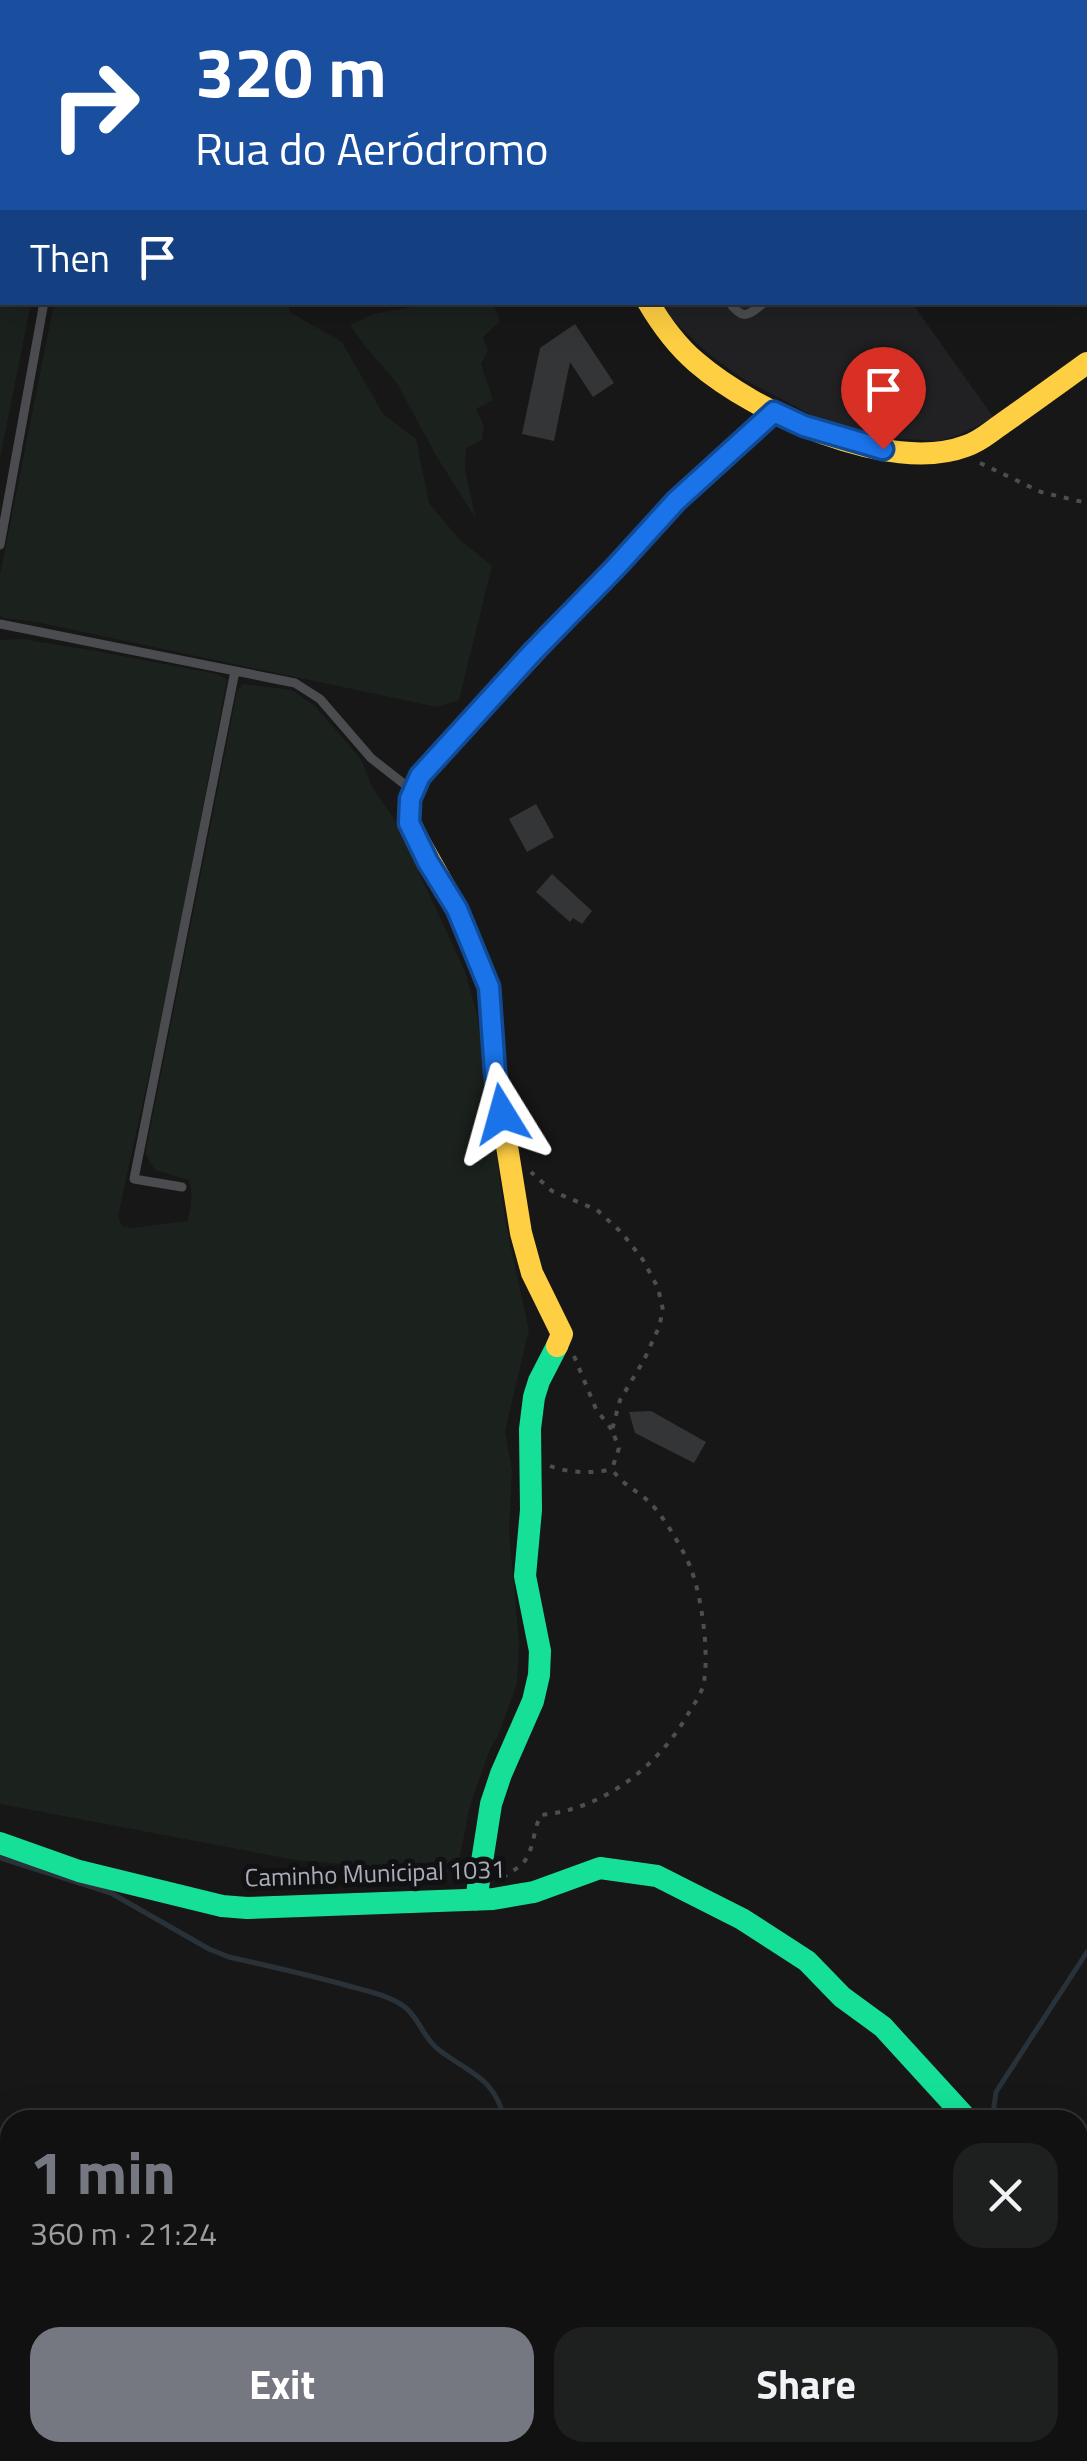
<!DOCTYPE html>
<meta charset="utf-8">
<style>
:root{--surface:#111;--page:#1e1f1f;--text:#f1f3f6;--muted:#9c9d9f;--line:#303131;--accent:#757880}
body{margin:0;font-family:"Titillium Web",sans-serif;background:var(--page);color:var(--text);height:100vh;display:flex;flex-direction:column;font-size:38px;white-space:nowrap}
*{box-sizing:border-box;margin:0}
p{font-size:32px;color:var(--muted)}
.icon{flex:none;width:55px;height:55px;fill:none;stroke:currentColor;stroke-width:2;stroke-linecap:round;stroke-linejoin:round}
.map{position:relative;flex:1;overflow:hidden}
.panel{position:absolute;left:0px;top:2110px;width:1088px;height:352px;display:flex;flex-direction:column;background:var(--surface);border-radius:30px 30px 0 0;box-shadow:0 10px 40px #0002,0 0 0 2px var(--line)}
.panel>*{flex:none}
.hud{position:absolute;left:0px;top:0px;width:1088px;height:305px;box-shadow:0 10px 40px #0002,0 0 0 2px var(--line);background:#1a4fa0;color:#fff;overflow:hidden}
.pin{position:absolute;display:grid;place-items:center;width:85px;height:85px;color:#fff;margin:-102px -42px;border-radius:50% 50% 50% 0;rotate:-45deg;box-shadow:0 0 10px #0007}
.pin .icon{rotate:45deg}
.me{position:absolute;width:110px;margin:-55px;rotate:352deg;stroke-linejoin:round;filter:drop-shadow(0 0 8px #0008)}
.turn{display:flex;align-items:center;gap:35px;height:210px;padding:0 30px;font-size:45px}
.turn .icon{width:130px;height:130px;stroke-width:2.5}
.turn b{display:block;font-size:70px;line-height:85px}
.then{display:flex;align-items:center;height:95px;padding:0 30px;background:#0003;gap:20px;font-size:38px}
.round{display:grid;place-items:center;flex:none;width:105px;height:105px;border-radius:30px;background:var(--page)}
.headline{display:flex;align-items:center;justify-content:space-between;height:170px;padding:0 30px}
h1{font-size:60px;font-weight:700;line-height:75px;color:var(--accent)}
.button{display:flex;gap:20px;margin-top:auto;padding:20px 30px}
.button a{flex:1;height:115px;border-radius:30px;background:var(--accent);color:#fff;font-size:40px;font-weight:700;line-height:115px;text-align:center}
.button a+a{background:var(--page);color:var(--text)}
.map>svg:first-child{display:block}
.built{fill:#212124}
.green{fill:#1b211c}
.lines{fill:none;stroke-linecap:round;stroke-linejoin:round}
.stream{stroke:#2a3239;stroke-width:5}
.river{stroke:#2a3239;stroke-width:32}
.building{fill:#343537}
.path{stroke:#4d4e52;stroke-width:4;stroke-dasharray:5 8;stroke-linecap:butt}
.lane{stroke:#4b4c50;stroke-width:9}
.street{stroke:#4b4c50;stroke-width:18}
.fast{stroke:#16e098;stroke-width:22}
.slow{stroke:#ffcf43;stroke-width:22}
.jam{stroke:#f24e42;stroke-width:22}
.route-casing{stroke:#114b97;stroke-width:25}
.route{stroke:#1a73e8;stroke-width:18}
.labels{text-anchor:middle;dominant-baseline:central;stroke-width:10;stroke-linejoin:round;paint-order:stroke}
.street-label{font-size:25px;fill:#a8adb8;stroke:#111113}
</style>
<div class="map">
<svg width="1087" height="2461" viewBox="0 0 1087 2461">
<rect width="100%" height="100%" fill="#171717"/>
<!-- built -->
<path class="built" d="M661,303H912L994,418L959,435L938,441L888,438L821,420L743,379L707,353L667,314Z"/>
<!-- green -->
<path class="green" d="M0,0H491L493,2H2V302L31,303L0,458Z
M54,303H289L290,312L342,342L383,414L416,439L429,503L459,539L492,566L459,700L437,707L36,622L3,618L0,615V575Z
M435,303H493L500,321L483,337L488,350L481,364L493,400L476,409L484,426L482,440L466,448L465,470L476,519L437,457L396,382L364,345L350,325L373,314Z
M22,639L96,651L217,674L227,679L172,970L118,1216L122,1226L132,1228L187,1221C192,1206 193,1195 189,1180L155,1170L145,1154L233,712L237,691L243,684L292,690L315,706L361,759L372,787L393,817L465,971L477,1014L506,1225L529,1330L505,1431L512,1470L509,1531L519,1642L517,1684L498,1736L490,1749L470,1806L457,1871L444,1873L295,1860L0,1804V640Z"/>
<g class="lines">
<!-- stream -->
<path class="stream" d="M0,1858L111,1893L209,1949L229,1957C269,1966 309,1975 349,1986C367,1991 392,1996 406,2008C420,2020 424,2039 439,2050C472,2075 493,2076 505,2120
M992,2120L996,2092L1087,1952"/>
<!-- river -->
<path class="river" d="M1078,2279H1087
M282,2461L311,2452"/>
</g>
<!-- building -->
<path class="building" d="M575,324L614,383L593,397L570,362L554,441L522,434L540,348Z
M536,804L554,837L527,852L509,819Z
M552,874L592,911L582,924L573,918L570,922L536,892Z
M651,1411L706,1442L694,1463L635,1433L629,1412Z"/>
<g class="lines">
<!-- path -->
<path class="path" d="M980,463L1041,492L1087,503
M574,1356L596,1409L612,1430
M550,1466C568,1473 594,1474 612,1469
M503,1878C509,1872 518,1869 523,1863C534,1851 533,1829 541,1815C603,1809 656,1768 687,1716C693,1705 702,1694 704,1682C709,1651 702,1598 691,1569C686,1554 663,1515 651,1504C637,1489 625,1488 612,1469L619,1448L612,1430L620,1400L644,1360L659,1327L663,1310L658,1288L643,1260L622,1233L597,1210L552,1191L531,1172"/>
<!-- lane -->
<path class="lane" d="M729,302C744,322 748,315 765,302
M0,545L44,302
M0,624L295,683L320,699L371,758L413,791
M182,1187L134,1179L235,671"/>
<!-- street -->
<path class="street" d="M1078,2188L1087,2191"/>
<!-- fast -->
<path class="fast" d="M631,0L632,2
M1085,117L1087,119
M0,1843L79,1871L222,1906L247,1908L493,1899L534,1892L600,1868L657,1876L742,1919L807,1961L842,1997L883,2027L968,2120
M476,1900L491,1804L501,1774L533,1701L539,1675L540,1651L525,1576L531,1510L530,1429L534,1397L539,1381L557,1346"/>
<!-- slow -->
<path class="slow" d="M1005,0L1007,2
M648,302C661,324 676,345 696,362C755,413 890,475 966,446C979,442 989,433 999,426C1029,405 1058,384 1087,363
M557,1346L562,1334L532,1273L521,1233L495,1072L489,987L457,909L409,823L410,799L420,776L572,612"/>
<!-- jam -->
<path class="jam" d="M572,612L676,501L774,412"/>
</g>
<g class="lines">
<!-- route casing -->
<g class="route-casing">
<path id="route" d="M502,1114L495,1072L489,987L457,909L428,862L409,823L410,799L420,776L533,652L615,568L676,501L774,412L804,426L883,449"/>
</g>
<!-- route -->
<use href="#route" class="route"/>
</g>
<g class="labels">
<!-- street labels -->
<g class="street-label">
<text transform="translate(375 1873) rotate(-2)">Caminho Municipal 1031</text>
</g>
</g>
</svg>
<div class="pin" style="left:883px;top:449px;background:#d93025"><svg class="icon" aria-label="arrive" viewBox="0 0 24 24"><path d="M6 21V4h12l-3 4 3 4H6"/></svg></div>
<svg class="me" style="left:502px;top:1114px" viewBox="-20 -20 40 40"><path d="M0-17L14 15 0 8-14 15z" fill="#1a73e8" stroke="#fff" stroke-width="4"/></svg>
<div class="hud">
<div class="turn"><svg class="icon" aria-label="right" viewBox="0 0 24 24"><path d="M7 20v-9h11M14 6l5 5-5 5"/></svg><div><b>320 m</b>Rua do Aeródromo</div></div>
<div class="then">Then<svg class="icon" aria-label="arrive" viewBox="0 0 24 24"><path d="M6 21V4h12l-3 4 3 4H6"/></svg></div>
</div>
<section class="panel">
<div class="headline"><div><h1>1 min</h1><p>360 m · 21:24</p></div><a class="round"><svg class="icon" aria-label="close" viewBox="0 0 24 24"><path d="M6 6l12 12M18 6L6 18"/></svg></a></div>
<div class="button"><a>Exit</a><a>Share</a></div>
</section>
</div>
